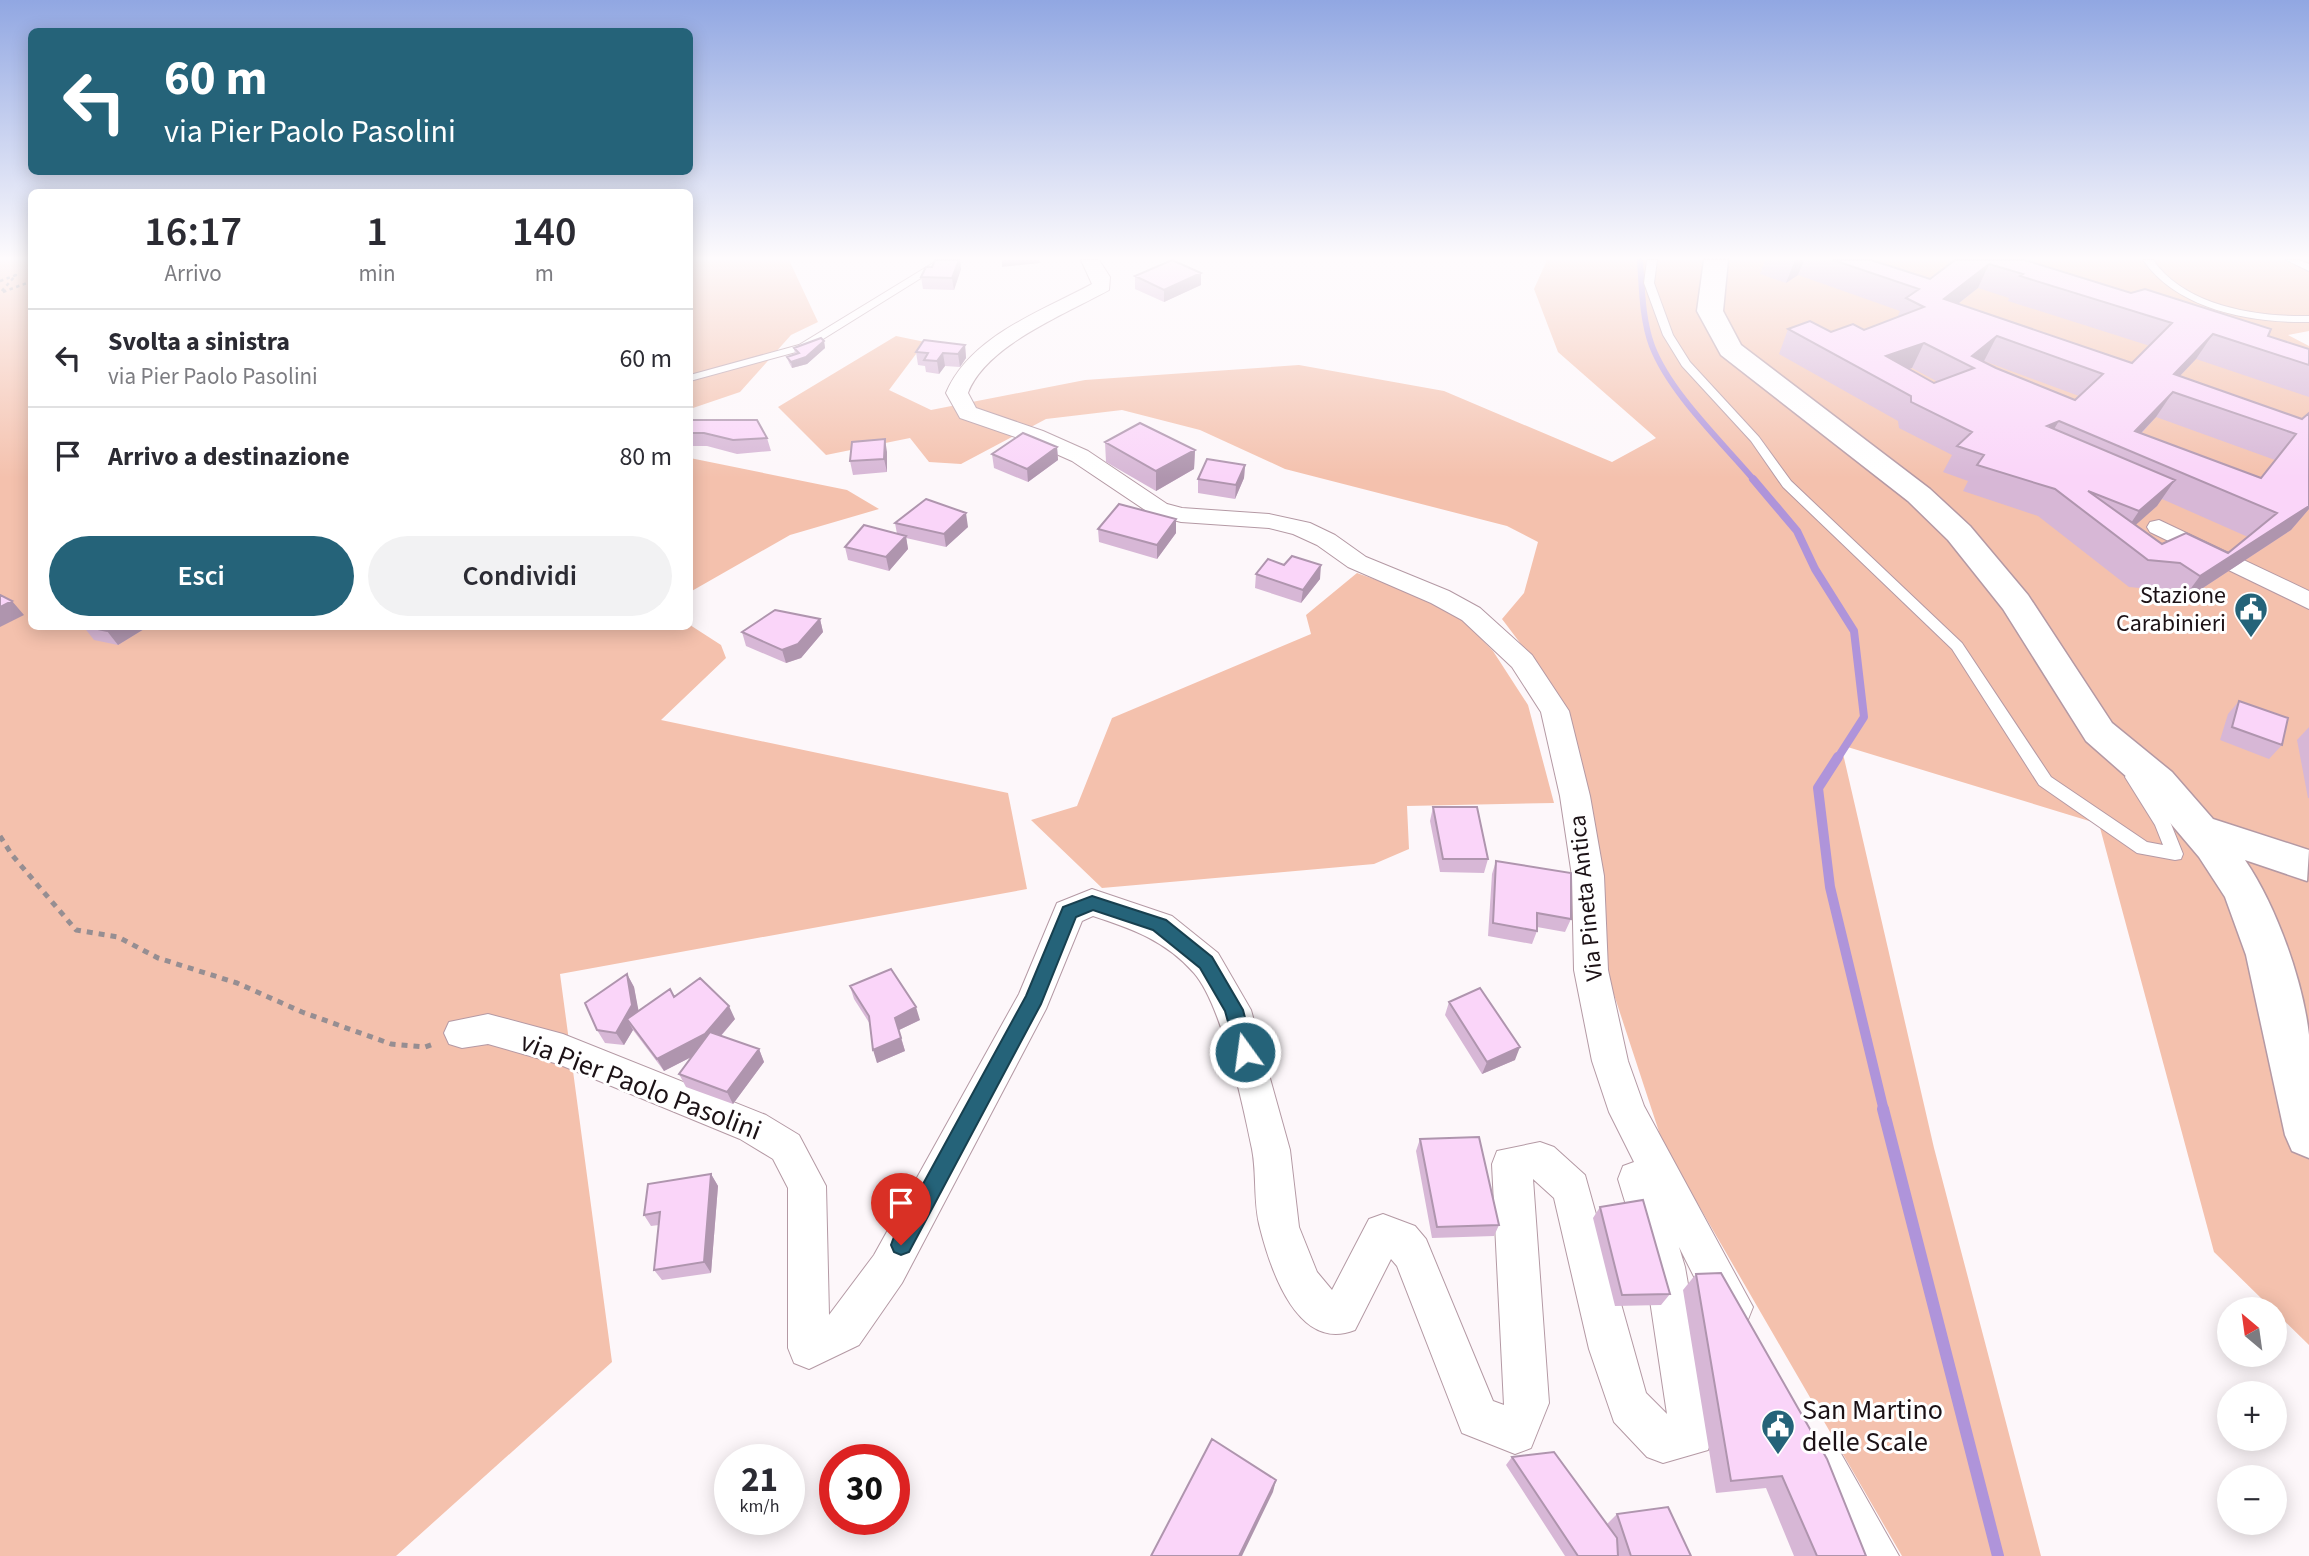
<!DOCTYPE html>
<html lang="it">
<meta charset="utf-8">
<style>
:root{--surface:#fff;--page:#f2f2f3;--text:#2b2b33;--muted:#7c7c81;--line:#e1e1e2;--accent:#256379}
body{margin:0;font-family:"Source Sans 3",sans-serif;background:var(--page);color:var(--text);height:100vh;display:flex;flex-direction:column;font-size:26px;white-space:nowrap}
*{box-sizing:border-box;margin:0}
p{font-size:23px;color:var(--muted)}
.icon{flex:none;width:38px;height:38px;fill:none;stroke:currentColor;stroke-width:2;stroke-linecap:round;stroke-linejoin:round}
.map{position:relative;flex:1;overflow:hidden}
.sheet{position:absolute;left:28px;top:189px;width:665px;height:441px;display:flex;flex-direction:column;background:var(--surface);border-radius:10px;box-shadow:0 4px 18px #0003}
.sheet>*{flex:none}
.hud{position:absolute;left:28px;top:28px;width:665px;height:147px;border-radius:10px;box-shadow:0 4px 18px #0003;background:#256379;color:#fff;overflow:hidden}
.needle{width:46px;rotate:331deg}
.controls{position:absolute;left:2217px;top:1297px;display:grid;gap:14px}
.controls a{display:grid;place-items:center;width:70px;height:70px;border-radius:50%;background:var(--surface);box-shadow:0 4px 18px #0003;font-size:35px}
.speed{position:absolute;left:714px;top:1444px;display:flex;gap:14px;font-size:35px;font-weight:700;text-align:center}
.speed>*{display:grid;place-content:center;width:91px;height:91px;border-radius:50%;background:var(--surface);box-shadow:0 4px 18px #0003;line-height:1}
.speed small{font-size:18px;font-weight:400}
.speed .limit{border:10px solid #d22;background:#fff;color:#111}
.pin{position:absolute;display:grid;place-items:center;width:60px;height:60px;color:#fff;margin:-72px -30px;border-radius:50% 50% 50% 0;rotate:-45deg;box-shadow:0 0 7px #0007}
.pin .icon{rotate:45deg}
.me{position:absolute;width:77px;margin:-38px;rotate:346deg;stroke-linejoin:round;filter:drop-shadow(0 0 5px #0008)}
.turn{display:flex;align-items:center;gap:24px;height:147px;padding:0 21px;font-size:32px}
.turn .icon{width:91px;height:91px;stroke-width:2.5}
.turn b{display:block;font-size:49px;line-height:60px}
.eta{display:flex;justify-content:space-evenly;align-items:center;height:119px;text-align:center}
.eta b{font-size:42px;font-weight:600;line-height:49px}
.primary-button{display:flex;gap:14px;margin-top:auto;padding:14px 21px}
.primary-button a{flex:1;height:80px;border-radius:42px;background:var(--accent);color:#fff;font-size:28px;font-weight:600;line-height:80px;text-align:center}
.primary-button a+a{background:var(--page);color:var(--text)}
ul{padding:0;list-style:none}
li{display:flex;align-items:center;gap:21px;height:98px;padding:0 21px;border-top:2px solid var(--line)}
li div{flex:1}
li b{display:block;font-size:26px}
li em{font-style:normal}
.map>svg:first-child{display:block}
.green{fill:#f4c1ad}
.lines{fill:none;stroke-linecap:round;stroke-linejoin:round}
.stream-far3{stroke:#af94da;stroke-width:6}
.stream-far2{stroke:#af94da;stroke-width:8}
.stream-far1{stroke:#af94da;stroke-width:10}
.stream{stroke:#af94da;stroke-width:12}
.lane-casing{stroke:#b499a4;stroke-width:2}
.street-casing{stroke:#b499a4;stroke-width:2}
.secondary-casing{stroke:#b499a4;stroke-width:3}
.path-far1{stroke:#968e92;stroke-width:2.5;stroke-dasharray:3.5 3.5;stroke-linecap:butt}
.path{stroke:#968e92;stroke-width:5;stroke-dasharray:6 6;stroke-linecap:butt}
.lane{fill:#fff;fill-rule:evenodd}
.street{fill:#fff;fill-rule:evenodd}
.secondary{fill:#fff;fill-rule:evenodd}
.wall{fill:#d7b7d6;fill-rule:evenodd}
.shaded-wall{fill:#af95ae}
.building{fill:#fad5f9;stroke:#af95ae;stroke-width:2;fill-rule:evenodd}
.route{fill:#256379;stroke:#18404f;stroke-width:2}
.labels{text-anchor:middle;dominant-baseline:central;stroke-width:6;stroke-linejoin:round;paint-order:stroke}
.poi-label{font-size:24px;fill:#1c1216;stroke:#fff;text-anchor:end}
.street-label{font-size:24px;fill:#1c1216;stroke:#fff}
.near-street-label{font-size:28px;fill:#1c1216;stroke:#fff}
.near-poi-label{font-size:28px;fill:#1c1216;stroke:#fff;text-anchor:start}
</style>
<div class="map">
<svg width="2309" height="1556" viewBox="0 0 2309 1556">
<rect width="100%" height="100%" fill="#fdf7fa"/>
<!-- green -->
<path class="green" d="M0,260H31L32,626L690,625L721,645L726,658L661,720L1008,793L1027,889L560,974L612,1362L396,1556H0Z
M690,260H789L818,322L791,335L740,392L690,409Z
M1547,260H2309V331L2288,335L2309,346V1345L2214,1252L2099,824L1841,745L1934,1148L2041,1556H1902L1663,1144L1603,961L1549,681L1502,619L1524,593L1538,542L1507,526L1285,469L1200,430L1122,410L1046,419L961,464L929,462L910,438L826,455L778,407L896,336L925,342L889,390L931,410L1085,380L1299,365L1444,391L1612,462L1656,438L1558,352L1534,289Z
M690,458L847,490L879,509L790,535L690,592Z
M1357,573L1427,598L1465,622L1493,651L1528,705L1554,803L1407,806L1409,849L1374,864L1102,888L1031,820L1077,806L1112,718L1311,634L1306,615Z"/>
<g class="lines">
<!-- stream-far3 -->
<path class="stream-far3" d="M1640,260C1642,288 1642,319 1652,346C1670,393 1722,442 1754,480"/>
<!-- stream-far2 -->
<path class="stream-far2" d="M1753,479L1797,531L1815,569L1854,631L1864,717L1837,759"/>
<!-- stream-far1 -->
<path class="stream-far1" d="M1838,757L1818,788L1830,887L1884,1111"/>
<!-- stream -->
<path class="stream" d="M1883,1109L1998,1556"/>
<!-- lane casing -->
<g class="lane-casing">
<path id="lane" d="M938,260H950L807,349L690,381V375L799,345Z
M1647,260H1657L1654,283L1673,335L1690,362L1759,437L1791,481L1962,643L2051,777L2147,842L2163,845L2155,825L2125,777L2127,773H2139L2169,819L2183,854L2181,859L2175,860L2137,853L2039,785L1952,649L1783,487L1751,441L1682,366L1663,335L1644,283Z
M2143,260H2153C2185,306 2256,317 2309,316V322C2251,323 2178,310 2143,260Z
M2286,260H2299L2309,264V271Z"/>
</g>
<!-- street casing -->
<g class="street-casing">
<path id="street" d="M1081,260H1099L1110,277L1109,290C1066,314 986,345 968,393L976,408L1043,431L1088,451L1167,504L1182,508L1269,514L1310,523L1335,535L1366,557L1449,591L1480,608L1532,655L1569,711L1590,796L1604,876L1608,970L1628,1061L1644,1106L1753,1307L1747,1322L1732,1328L1717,1322L1679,1247L1685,1267L1714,1434L1708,1450L1663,1463L1647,1457L1614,1422L1589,1349L1554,1198L1533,1179L1549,1403L1531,1448L1515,1454L1462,1433L1397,1266L1391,1259L1355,1330C1298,1353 1271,1271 1260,1228C1253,1203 1257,1174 1252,1149C1243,1105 1222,1005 1194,973C1165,940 1132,929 1093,916L1082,921L1046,1009L902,1283L859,1345L809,1369L794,1363L788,1348V1188L773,1159L740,1139L558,1064L488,1044L462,1048L449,1044L444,1033L449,1022L488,1014L563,1034L766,1115L799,1135L826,1186L829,1315L874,1255L1019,994L1057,903L1092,889L1172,916L1218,953L1251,1010L1290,1150L1299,1227L1317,1272L1332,1290L1369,1219L1383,1214L1415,1226L1426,1239L1493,1401L1504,1405L1492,1164L1497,1151L1540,1142L1554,1147L1585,1175L1646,1393L1667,1414L1645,1267L1618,1179L1623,1166L1634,1162L1609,1112L1592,1061L1574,970L1572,876L1560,796L1541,712L1512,667L1462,620L1431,603L1348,567L1317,545L1293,534L1269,528L1181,522L1151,514L1072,461L1027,441L960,418L946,393C970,336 1042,311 1092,284Z
M2159,520L2309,591V609L2150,532L2147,527L2150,522Z
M1823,1444L1839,1450L1899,1556H1850L1801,1466L1807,1450Z"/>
</g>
<!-- secondary casing -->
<g class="secondary-casing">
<path id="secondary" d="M1704,260H1728L1723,311L1741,345L1930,489L1970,526L2028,595L2112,723L2172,772L2213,819L2309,850L2307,881L2245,860C2276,905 2303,981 2309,1035C2309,1074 2309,1117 2309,1158L2292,1151L2285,1135L2246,955L2225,897L2199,857L2144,792L2086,741L2003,609L1948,540L1908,501L1721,355L1697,311Z"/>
</g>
<!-- path-far1 -->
<path class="path-far1" d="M0,281L16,275L0,293
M3,292L32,281"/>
<!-- path -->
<path class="path" d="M0,836L12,855L76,930L118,937L158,958L237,983L302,1012L391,1044L425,1047L436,1043"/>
<!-- lane -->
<use href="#lane" class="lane"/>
<!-- street -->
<use href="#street" class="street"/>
<!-- secondary -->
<use href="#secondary" class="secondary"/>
</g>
<!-- wall -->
<path class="wall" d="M1765,260H1871L1930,279L1955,260H2025L2309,349V397L2196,359L2180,376L2302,419L2309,413V509L2291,530L2180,603L2160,590L2129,587L2038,516L1963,491L1968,481L1943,472L1952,455L1899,428L1898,421L1779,354L1788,329L1831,332L1864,330L1897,318L1900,311L1798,275L1786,283L1760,274ZM1978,288L2009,298L2008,301L2150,346L2132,363L1958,304ZM1984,361L2079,396L2075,400L1996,368L1983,362ZM1912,368L1938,382L1934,383L1909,369ZM2156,417L2275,460L2261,478L2141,434ZM2162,499L2248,537L2228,553L2162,544L2135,525L2157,506Z
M961,269L954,290L923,289L921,277Z
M1135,276L1201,285L1164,302L1135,289Z
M824,341L825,348L807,364L792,368L789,363L787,357L795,354L794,348Z
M965,345L966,358L960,367L945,366L939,374L926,372L925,366L918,365L916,352Z
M690,420L767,438L771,451L737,454L707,446H690Z
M1105,442L1195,450L1194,469L1156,491L1106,462Z
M1057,447L1058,460L1028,482L994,468L992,454Z
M887,452V472L853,475L850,461Z
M1245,465L1244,478L1235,499L1198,493V479Z
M895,523L968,527L946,547L906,538L908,549L889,571L848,560L845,547L897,534Z
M1098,529L1176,533L1157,559L1099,542Z
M1256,574L1320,579L1301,603L1255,588Z
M820,619L823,632L801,658L786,663L746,646L742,632Z
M83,626H149L118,645L94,640Z
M2239,701L2282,745L2269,759L2220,740L2228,714Z
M2309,727V798H2308L2297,740Z
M1433,807L1488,859L1484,873L1440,872L1430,821Z
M1496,861L1571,919L1565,932L1537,927V931L1532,944L1488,936L1492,874Z
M627,974L634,987L638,1011L674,997L735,1019L721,1036L759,1049L764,1062L733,1104L686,1087L679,1074L691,1057L664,1071L633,1030L624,1045L605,1043L597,1030Z
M850,986L920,1020L899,1030L905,1051L877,1063L870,1024L854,999Z
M1449,1002L1515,1060L1482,1074L1445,1015Z
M1420,1139L1499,1225L1494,1236L1432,1238L1416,1151Z
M711,1174L718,1186L711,1273L662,1280L654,1270L659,1225L651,1226L644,1215Z
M1600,1207L1670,1294L1661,1305L1615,1306L1593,1218Z
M1696,1274L1866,1556H1794L1766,1488L1716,1493L1683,1290Z
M1512,1457L1607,1524L1617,1514L1691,1556H1565L1506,1465Z"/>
<!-- shaded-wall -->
<path class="shaded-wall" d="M959,260H960L961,269L954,290L952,278Z
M1002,260H1039L1040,263L1002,267Z
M1795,260H1804L1798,275L1786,283Z
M1989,264L1978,288L1932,324L1944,299Z
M1201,273V285L1164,302V290Z
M2213,334L2196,359L2157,400L2174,374Z
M1997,336L1984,361L1973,370L1972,356Z
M824,341L825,348L807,364L792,368L791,362Z
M1924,343L1912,368L1881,379L1886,356Z
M965,345L966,358L960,367L958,354Z
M943,353L945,366L939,374L937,361Z
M2173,392L2156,417L2126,449L2135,431Z
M2059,421L2043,447L2047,426Z
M885,439L887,452V472L884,459Z
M1057,447L1058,460L1028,482L1027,469Z
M1195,450L1194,469L1156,491V471Z
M1245,465L1244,478L1235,499L1236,485Z
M2175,480L2157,506L2121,538L2139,511Z
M2309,506V509L2291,530L2180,603L2200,576Z
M966,513L968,527L946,547L944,534Z
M1176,519V533L1157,559V545Z
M906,536L908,549L889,571L886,557Z
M1321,565L1320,579L1301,603L1303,590Z
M12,601L24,615L0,627V607Z
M820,619L823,632L801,658L786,663L782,650Z
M115,626H149L118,645L107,631Z
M627,974L634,987L640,1018L627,1019L633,1030L624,1045L616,1033Z
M729,1006L735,1019L711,1047L664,1071L657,1059Z
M916,1007L920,1020L899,1030L895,1018Z
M901,1038L905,1051L877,1063L873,1050Z
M1520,1047L1515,1060L1482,1074L1487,1062Z
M759,1049L764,1062L733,1104L727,1092Z
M711,1174L718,1186L711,1273L704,1262Z
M1276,1480L1273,1492L1242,1556H1239Z"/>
<!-- building -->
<path class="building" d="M935,260H959L952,278L921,277L926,267H932Z
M1172,260L1201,273L1164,290L1135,276Z
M1833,260H1871L1930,279L1955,260H2025L2131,293L2145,289L2271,329L2268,336L2309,349V365L2213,334L2174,374L2302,419L2309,413V506L2200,576L2180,563L2148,560L2055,489L1977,465L1984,455L1957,446L1972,432L1911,402V396L1788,329L1810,321L1831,332L1853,324L1864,330L1924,307L1906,298L1919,289ZM1989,264L2023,274L2020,276L2172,323L2132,363L1944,299ZM1997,336L2103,374L2075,400L1996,368L1972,356ZM1924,343L1974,368L1934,383L1886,356ZM2173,392L2296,434L2261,478L2135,431ZM2059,421L2277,513L2228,553L2186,533L2162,544L2088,491L2139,511L2175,480L2047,426Z
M821,338L824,341L806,357L791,362L787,357L799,353L794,348Z
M924,340L965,345L958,354L943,353L937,361L924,360L928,353L916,352Z
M690,420H757L767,438L733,440L704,433H690Z
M1140,423L1195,450L1156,471L1105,442Z
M1023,433L1057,447L1027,469L992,454Z
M885,439L884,459L850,461L852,442Z
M1207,459L1245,465L1236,485L1198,479Z
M926,499L966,513L944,534L895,523Z
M1119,504L1176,519L1157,545L1098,529Z
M864,525L906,536L886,557L845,547Z
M1292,556L1321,565L1303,590L1256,574L1268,559L1284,565Z
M0,595L12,601L0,607Z
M775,610L820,619L798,644L782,650L742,632Z
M83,626H115L107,631Z
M2239,701L2288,718L2282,745L2232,727Z
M1433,807H1477L1488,859H1443Z
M1496,861L1571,873V919L1537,913V931L1493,923Z
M891,969L916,1007L895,1018L901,1038L873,1050L869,1016L850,986Z
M627,974L632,1005L616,1033L597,1030L585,1003Z
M700,978L729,1006L705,1034L657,1059L627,1019L670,989L674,997Z
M1480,988L1520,1047L1487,1062L1449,1002Z
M710,1032L759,1049L727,1092L679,1074Z
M1479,1137L1499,1225L1437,1227L1420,1139Z
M711,1174L704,1262L654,1270L660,1212L644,1215L648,1184Z
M1643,1200L1670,1294L1622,1295L1600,1207Z
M1721,1273L1827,1459L1866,1556H1817L1782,1476L1731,1481L1696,1274Z
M1212,1439L1276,1480L1239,1556H1151Z
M1554,1452L1617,1538L1618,1556H1578L1512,1457Z
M1668,1507L1691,1556H1631L1617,1514Z"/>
<!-- sky -->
<linearGradient id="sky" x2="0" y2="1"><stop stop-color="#91a7e2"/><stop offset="0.54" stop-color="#fefbfd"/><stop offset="1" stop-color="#fefbfd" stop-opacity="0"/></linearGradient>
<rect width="2309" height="478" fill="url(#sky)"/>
<!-- route -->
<path class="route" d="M1092,896L1166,920L1212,957L1243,1010L1254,1052L1251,1058L1245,1061L1238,1058L1225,1011L1200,968L1153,930L1093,910L1076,917L1041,1004L909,1252L901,1255L894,1252L891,1245L894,1237L1026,996L1063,907Z"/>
<!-- icons -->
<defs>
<g id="civic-pin" transform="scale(1.75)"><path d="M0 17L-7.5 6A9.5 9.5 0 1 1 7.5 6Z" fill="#256379" stroke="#fff"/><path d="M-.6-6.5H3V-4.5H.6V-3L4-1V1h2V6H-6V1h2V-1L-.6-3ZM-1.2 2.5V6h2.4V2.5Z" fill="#fff"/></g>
</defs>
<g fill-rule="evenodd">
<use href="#civic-pin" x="2251" y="609"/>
<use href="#civic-pin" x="1778" y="1426"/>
</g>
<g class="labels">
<!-- poi labels -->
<g class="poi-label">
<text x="2226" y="595">Stazione<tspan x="2226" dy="28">Carabinieri</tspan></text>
</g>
<!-- street labels -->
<g class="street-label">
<text transform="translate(1586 898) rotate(-96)">Via Pineta Antica</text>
</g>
<!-- near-street labels -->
<g class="near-street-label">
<text transform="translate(641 1086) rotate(21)">via Pier Paolo Pasolini</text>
</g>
<!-- near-poi labels -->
<g class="near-poi-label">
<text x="1802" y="1410">San Martino<tspan x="1802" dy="32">delle Scale</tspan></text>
</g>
</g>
</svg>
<div class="controls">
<a><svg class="needle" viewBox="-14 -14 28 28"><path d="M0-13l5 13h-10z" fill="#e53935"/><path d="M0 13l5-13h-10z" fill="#7c7c81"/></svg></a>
<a>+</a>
<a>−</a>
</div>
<div class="speed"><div>21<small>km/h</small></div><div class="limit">30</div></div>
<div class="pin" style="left:901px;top:1245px;background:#d93025"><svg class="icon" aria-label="arrive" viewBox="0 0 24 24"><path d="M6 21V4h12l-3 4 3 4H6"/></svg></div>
<svg class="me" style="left:1245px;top:1052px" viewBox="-20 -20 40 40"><circle r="17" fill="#256379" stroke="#fff" stroke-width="3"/><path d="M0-11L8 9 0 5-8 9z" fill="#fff"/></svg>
<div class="hud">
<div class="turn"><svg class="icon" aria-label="left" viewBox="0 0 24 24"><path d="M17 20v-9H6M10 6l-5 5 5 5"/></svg><div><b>60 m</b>via Pier Paolo Pasolini</div></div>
</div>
<section class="sheet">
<div class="eta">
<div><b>16:17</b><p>Arrivo</p></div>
<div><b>1</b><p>min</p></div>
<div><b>140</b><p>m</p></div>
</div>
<ul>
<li><svg class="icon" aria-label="left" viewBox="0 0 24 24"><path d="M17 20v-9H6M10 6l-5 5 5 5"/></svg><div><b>Svolta a sinistra</b><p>via Pier Paolo Pasolini</p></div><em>60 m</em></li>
<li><svg class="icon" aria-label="arrive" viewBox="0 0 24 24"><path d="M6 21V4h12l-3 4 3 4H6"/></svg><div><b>Arrivo a destinazione</b></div><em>80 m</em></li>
</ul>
<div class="primary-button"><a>Esci</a><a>Condividi</a></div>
</section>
</div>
